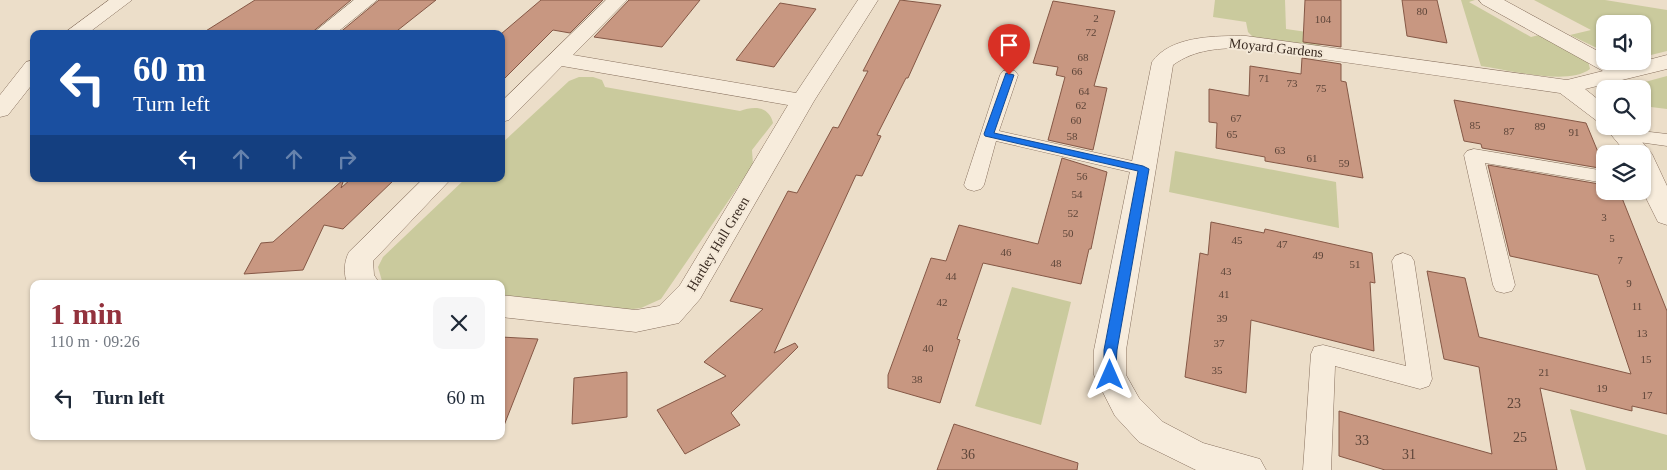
<!DOCTYPE html>
<meta charset="utf-8">
<style>
:root{--surface:#fff;--page:#f6f6f7;--text:#1f2937;--muted:#747a83;--accent:#93323d}
body{margin:0;font-family:"Times New Roman",serif;background:var(--page);color:var(--text);height:100vh;display:flex;flex-direction:column;font-size:19px;white-space:nowrap}
*{box-sizing:border-box;margin:0}
p{font-size:16px;color:var(--muted)}
.icon{flex:none;width:28px;height:28px;fill:none;stroke:currentColor;stroke-width:2;stroke-linecap:round;stroke-linejoin:round}
.map{position:relative;flex:1;overflow:hidden}
.details{position:absolute;left:30px;top:280px;width:475px;height:160px;display:flex;flex-direction:column;background:var(--surface);border-radius:10px;box-shadow:0 1px 4px #0004}
.details>*{flex:none}
.hud{position:absolute;left:30px;top:30px;width:475px;height:152px;border-radius:10px;box-shadow:0 1px 4px #0004;background:#1a4fa0;color:#fff;overflow:hidden}
.fabs{position:absolute;left:1596px;top:15px;display:grid;gap:10px}
.fabs a{display:grid;place-items:center;width:55px;height:55px;border-radius:10px;background:var(--surface);box-shadow:0 1px 4px #0004;font-size:25px}
.pin{position:absolute;display:grid;place-items:center;width:42px;height:42px;color:#fff;margin:-51px -21px;border-radius:50% 50% 50% 0;rotate:-45deg;box-shadow:0 0 5px #0007}
.pin .icon{rotate:45deg}
.me{position:absolute;width:55px;margin:-28px;rotate:0deg;stroke-linejoin:round;filter:drop-shadow(0 0 4px #0008)}
.turn{display:flex;align-items:center;gap:18px;height:105px;padding:0 20px;font-size:22px}
.turn .icon{width:65px;height:65px;stroke-width:2.5}
.turn b{display:block;font-size:35px;line-height:42px}
.lanes{display:flex;align-items:center;height:48px;padding:0 20px;background:#0003;justify-content:center;gap:25px;direction:ltr}
.lanes .off{opacity:.35}
.round{display:grid;place-items:center;flex:none;width:52px;height:52px;border-radius:10px;background:var(--page)}
.headline{display:flex;align-items:center;justify-content:space-between;height:85px;padding:0 20px}
h1{font-size:30px;font-weight:700;line-height:38px;color:var(--accent)}
ul{padding:0;list-style:none}
li{display:flex;align-items:center;gap:15px;height:65px;padding:0 20px}
li div{flex:1}
li b{display:block;font-size:19px}
li em{font-style:normal}
.map>svg:first-child{display:block}
.green{fill:#caca9d}
.building{fill:#c89781;stroke:#855846}
.lines{fill:none;stroke-linecap:round;stroke-linejoin:round}
.lane-casing{stroke:#87705e;stroke-width:1}
.street-casing{stroke:#87705e;stroke-width:1}
.lane{fill:#f7ecdc;fill-rule:evenodd}
.street{fill:#f7ecdc;fill-rule:evenodd}
.route{fill:#1a73e8;stroke:#114b97}
.labels{text-anchor:middle;dominant-baseline:central;stroke-width:4;stroke-linejoin:round;paint-order:stroke}
.number-label{font-size:11px;fill:#5d4539}
.street-label{font-size:14px;fill:#392a21;stroke:#f4e9d8}
.near-number-label{font-size:14px;fill:#5d4539}
</style>
<div class="map">
<svg width="1667" height="470" viewBox="0 0 1667 470">
<rect width="100%" height="100%" fill="#ecdec9"/>
<!-- green -->
<path class="green" d="M1215,0H1285L1286,29L1321,34V45L1315,47L1253,37L1248,32L1246,22L1213,17Z
M1461,0H1475L1469,2L1531,37L1543,34L1588,61L1590,69C1568,86 1509,70 1481,66Z
M1534,0H1605L1667,10V51L1643,57L1642,24H1605V52L1570,35L1591,30Z
M1667,76V109L1643,106L1642,89H1619Z
M579,77H593L602,80L605,87L740,111C754,106 769,106 773,123L752,150L753,165L661,299L641,308L618,311L501,299V284H386L382,281L378,267L383,257L465,179H501V144L569,81Z
M1175,151L1336,182L1339,228L1169,192Z
M1012,287L1071,302L1041,425L975,406Z
M1570,409L1667,435V470H1586Z"/>
<!-- building -->
<path class="building" d="M255,0H351L310,34H201Z
M379,0H436L393,34H338Z
M541,0H603L570,33L553,30L501,82V34Z
M629,0H700L662,47L594,37Z
M900,0L941,5L908,78H906L877,135L881,136L862,176L856,175L774,353L795,343L798,347L731,413L740,425L685,454L657,410L726,376L704,362L763,309L730,301L788,191L797,193L833,127L838,128L868,71H863Z
M1305,0H1341V47L1303,42Z
M1402,0H1437L1447,43L1407,36Z
M1053,1L1115,11L1094,86L1107,88L1093,150L1048,140L1065,77L1056,75L1058,67L1033,63Z
M780,3L816,9L774,67L736,60Z
M1302,58L1341,64V81L1346,82L1363,178L1265,161V157L1216,148L1217,123L1209,122V89L1249,96L1250,66L1301,74Z
M1454,100L1586,123L1605,169L1482,148L1481,144L1464,141Z
M1062,158L1107,172L1091,249H1089L1081,284L983,263L957,339L960,340L940,403L888,388V375L931,258L946,261L959,225L1038,244Z
M1488,165L1605,185V191L1620,193L1667,311V414L1632,406V411L1540,388L1557,470H1385L1339,456V411L1492,454L1479,367L1444,359L1427,271L1465,278L1479,337L1631,374L1598,275L1510,256Z
M344,179L341,188L351,179H395L343,229L324,225L303,270L244,274L261,243L273,242Z
M1211,222L1264,233L1265,229L1372,253L1375,283L1370,282L1374,351L1251,320L1246,393L1185,377L1200,253L1208,255Z
M501,337L538,339L503,428H501Z
M627,372V417L572,424L574,378Z
M954,424L1078,463L1077,470H937Z"/>
<g class="lines">
<!-- lane casing -->
<g class="lane-casing">
<path id="lane" d="M1009,70L1015,71L1018,75L999,131L1150,165L1153,169L1150,173L1143,175L996,141L984,185L981,189L974,191L967,189L964,185L1000,75L1003,71Z
M1624,129L1667,134V146L1617,139L1615,135L1617,131Z
M1474,149L1605,171V183L1485,163L1515,285L1512,291L1504,293L1496,291L1493,285L1464,155L1467,151Z
M1403,253L1411,256L1414,261L1432,379L1429,386L1420,389L1335,366L1331,470H1303L1311,354L1314,347L1323,345L1406,366L1392,261L1395,256Z"/>
</g>
<!-- street casing -->
<g class="street-casing">
<path id="street" d="M109,0H132L87,34H63Z
M354,0H377L335,34H312Z
M606,0H627L573,55L796,93L858,0H878L814,101L700,299L679,323L636,332L501,317V295L636,310L659,306L680,285L788,105L562,66L509,120L501,122V102Z
M1479,0H1504L1605,55V61H1617L1625,66L1667,55V69L1585,89L1605,105V123L1597,121L1560,93L1246,48C1220,48 1195,49 1173,65L1126,350V375L1139,398L1163,422L1203,443L1260,459L1266,470H1196L1139,442L1115,416L1094,375V350L1152,62C1171,35 1217,36 1246,36L1567,80L1603,71L1482,4Z
M34,60V82L8,115L0,117V95L26,62Z
M1605,125L1629,126L1652,154L1667,186V225L1658,222L1642,190V154H1627L1608,131Z
M423,179H451L373,261L374,275L380,284H348C343,275 344,261 349,252Z"/>
</g>
<!-- lane -->
<use href="#lane" class="lane"/>
<!-- street -->
<use href="#street" class="street"/>
</g>
<!-- route -->
<path class="route" d="M1006,73L1014,75L994,133L1143,166L1149,169L1117,350L1115,378H1106L1104,375V350L1138,171L985,136L984,134Z"/>
<g class="labels">
<!-- number labels -->
<g class="number-label">
<text x="1422" y="11">80</text>
<text x="1096" y="18">2</text>
<text x="1323" y="19">104</text>
<text x="1091" y="32">72</text>
<text x="1083" y="57">68</text>
<text x="1077" y="71">66</text>
<text x="1264" y="78">71</text>
<text x="1292" y="83">73</text>
<text x="1321" y="88">75</text>
<text x="1084" y="91">64</text>
<text x="1081" y="105">62</text>
<text x="1236" y="118">67</text>
<text x="1076" y="120">60</text>
<text x="1475" y="125">85</text>
<text x="1540" y="126">89</text>
<text x="1509" y="131">87</text>
<text x="1574" y="132">91</text>
<text x="1232" y="134">65</text>
<text x="1072" y="136">58</text>
<text x="1280" y="150">63</text>
<text x="1312" y="158">61</text>
<text x="1344" y="163">59</text>
<text x="1082" y="176">56</text>
<text x="1077" y="194">54</text>
<text x="1073" y="213">52</text>
<text x="1604" y="217">3</text>
<text x="1068" y="233">50</text>
<text x="1612" y="238">5</text>
<text x="1237" y="240">45</text>
<text x="1282" y="244">47</text>
<text x="1006" y="252">46</text>
<text x="1318" y="255">49</text>
<text x="1620" y="260">7</text>
<text x="1056" y="263">48</text>
<text x="1355" y="264">51</text>
<text x="1226" y="271">43</text>
<text x="951" y="276">44</text>
<text x="1629" y="283">9</text>
<text x="1224" y="294">41</text>
<text x="942" y="302">42</text>
<text x="1637" y="306">11</text>
<text x="1222" y="318">39</text>
<text x="1642" y="333">13</text>
<text x="1219" y="343">37</text>
<text x="928" y="348">40</text>
<text x="1646" y="359">15</text>
<text x="1217" y="370">35</text>
<text x="1544" y="372">21</text>
<text x="917" y="379">38</text>
<text x="1602" y="388">19</text>
<text x="1647" y="395">17</text>
</g>
<!-- street labels -->
<g class="street-label">
<text transform="translate(1276 48) rotate(6)">Moyard Gardens</text>
<text transform="translate(718 244) rotate(-59)">Hartley Hall Green</text>
</g>
<!-- near-number labels -->
<g class="near-number-label">
<text x="1514" y="403">23</text>
<text x="1520" y="437">25</text>
<text x="1362" y="440">33</text>
<text x="968" y="454">36</text>
<text x="1409" y="454">31</text>
</g>
</g>
</svg>
<div class="fabs">
<a><svg class="icon" aria-label="sound" viewBox="0 0 24 24"><path d="M4 9h4l5-4v14l-5-4H4zM17 9q2 3 0 6"/></svg></a>
<a><svg class="icon" aria-label="search" viewBox="0 0 24 24"><circle cx="10" cy="10" r="6"/><path d="M15 15l6 6"/></svg></a>
<a><svg class="icon" aria-label="layers" viewBox="0 0 24 24"><path d="M12 4l9 5-9 5-9-5zM3 14l9 5 9-5"/></svg></a>
</div>
<div class="pin" style="left:1009px;top:75px;background:#d93025"><svg class="icon" aria-label="arrive" viewBox="0 0 24 24"><path d="M6 21V4h12l-3 4 3 4H6"/></svg></div>
<svg class="me" style="left:1110px;top:375px" viewBox="-20 -20 40 40"><path d="M0-17L14 15 0 8-14 15z" fill="#1a73e8" stroke="#fff" stroke-width="4"/></svg>
<div class="hud">
<div class="turn"><svg class="icon" aria-label="left" viewBox="0 0 24 24"><path d="M17 20v-9H6M10 6l-5 5 5 5"/></svg><div><b>60 m</b>Turn left</div></div>
<div class="lanes"><svg class="icon" aria-label="left" viewBox="0 0 24 24"><path d="M17 20v-9H6M10 6l-5 5 5 5"/></svg><svg class="icon off" aria-label="ahead" viewBox="0 0 24 24"><path d="M12 20V5M6 11l6-6 6 6"/></svg><svg class="icon off" aria-label="ahead" viewBox="0 0 24 24"><path d="M12 20V5M6 11l6-6 6 6"/></svg><svg class="icon off" aria-label="right" viewBox="0 0 24 24"><path d="M7 20v-9h11M14 6l5 5-5 5"/></svg></div>
</div>
<section class="details">
<div class="headline"><div><h1>1 min</h1><p>110 m · 09:26</p></div><a class="round"><svg class="icon" aria-label="close" viewBox="0 0 24 24"><path d="M6 6l12 12M18 6L6 18"/></svg></a></div>
<ul>
<li><svg class="icon" aria-label="left" viewBox="0 0 24 24"><path d="M17 20v-9H6M10 6l-5 5 5 5"/></svg><div><b>Turn left</b></div><em>60 m</em></li>
</ul>
</section>
</div>
